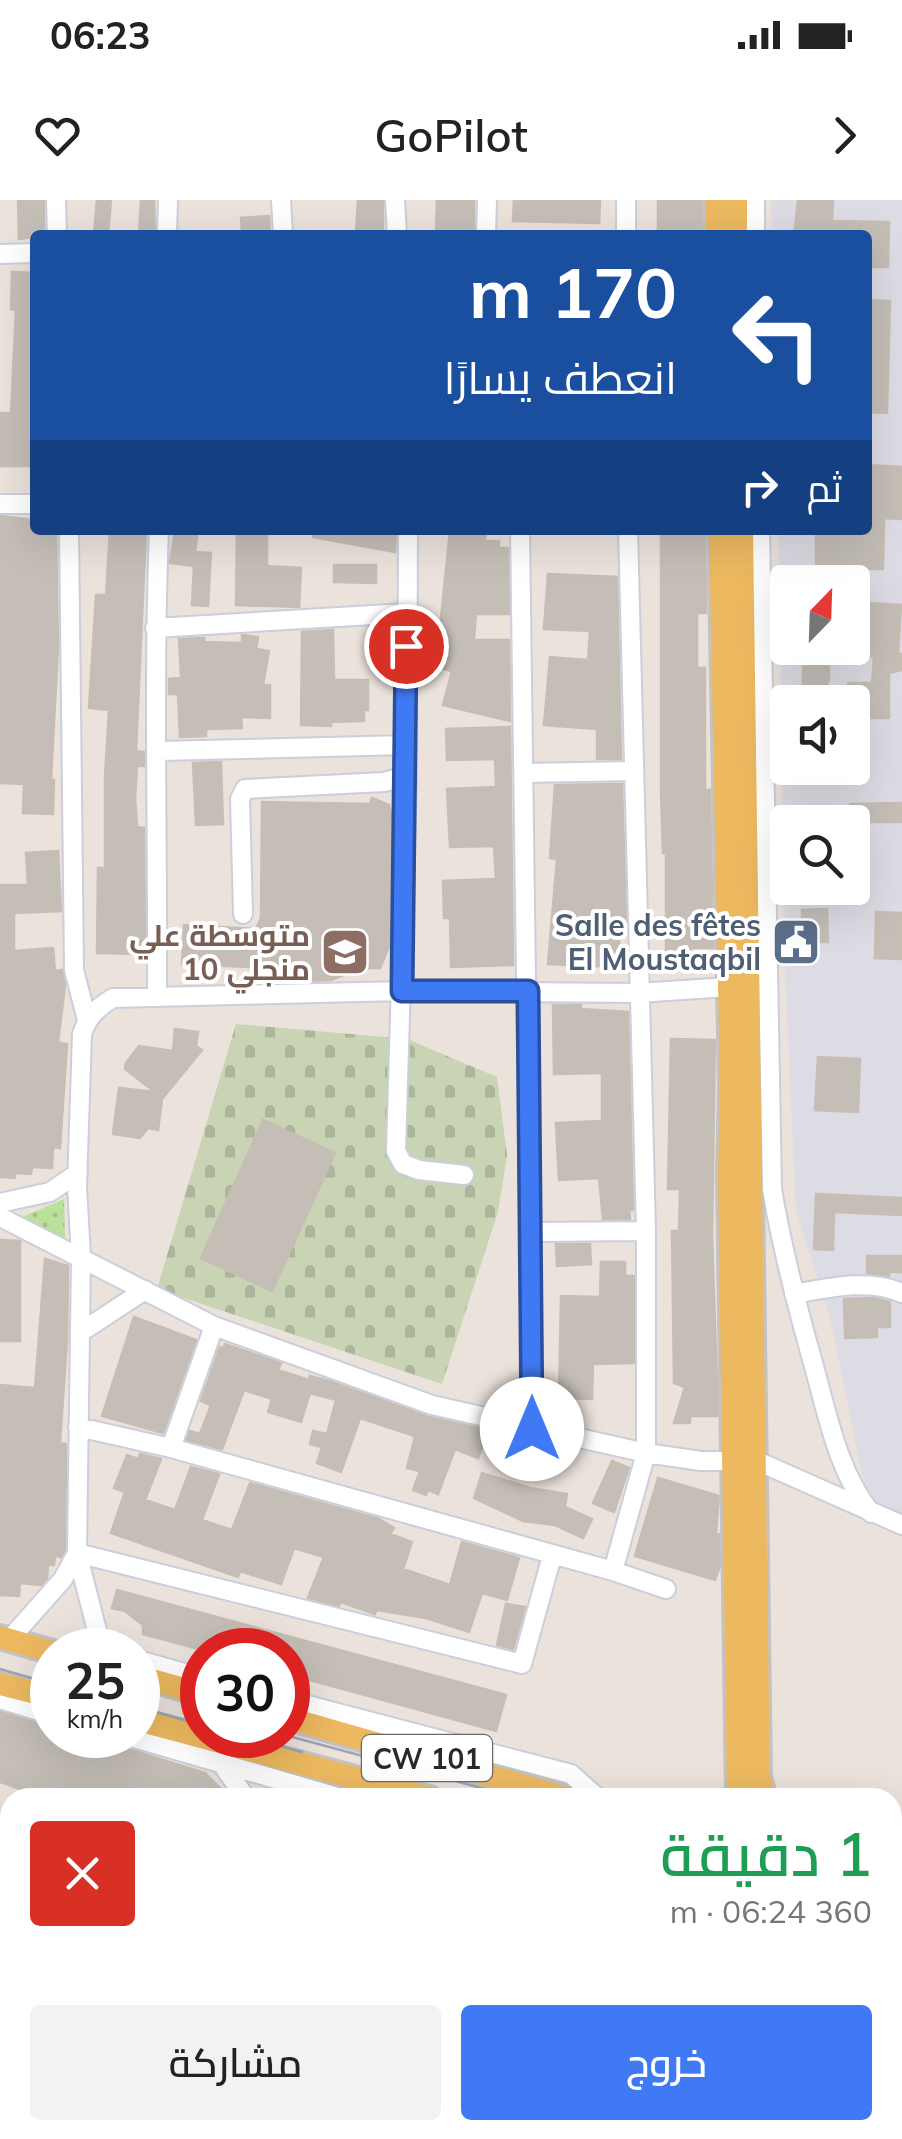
<!DOCTYPE html>
<html lang="ar">
<meta charset="utf-8">
<style>
:root{--surface:#fff;--page:#f2f2f2;--text:#222;--muted:#767676;--accent:#4079f4}
body{margin:0;font-family:Mulish,Cairo,sans-serif;background:var(--page);color:var(--text);direction:rtl;height:100vh;display:flex;flex-direction:column;font-size:38px;white-space:nowrap}
*{box-sizing:border-box;margin:0}
p{font-size:32px;color:var(--muted)}
.icon{flex:none;width:55px;height:55px;fill:none;stroke:currentColor;stroke-width:2;stroke-linecap:round;stroke-linejoin:round}
.map{position:relative;flex:1;overflow:hidden;direction:ltr}
.side{position:absolute;left:0px;top:1588px;width:902px;height:352px;display:flex;flex-direction:column;background:var(--surface);border-radius:30px 30px 0 0;box-shadow:0 10px 40px #0002;direction:rtl}
.side>*{flex:none}
.top-card{position:absolute;left:30px;top:30px;width:842px;height:305px;border-radius:10px;box-shadow:0 10px 40px #0002;direction:rtl;background:#1a4fa0;color:#fff;overflow:hidden}
.needle{width:65px;rotate:23deg}
.fabs{position:absolute;left:770px;top:365px;display:grid;gap:20px}
.fabs a{display:grid;place-items:center;width:100px;height:100px;border-radius:10px;background:var(--surface);box-shadow:0 10px 40px #0002;font-size:50px}
.speed{position:absolute;left:30px;top:1428px;display:flex;gap:20px;font-size:50px;font-weight:700;text-align:center}
.speed>*{display:grid;place-content:center;width:130px;height:130px;border-radius:50%;background:var(--surface);box-shadow:0 10px 40px #0002;line-height:1}
.speed small{font-size:25px;font-weight:400}
.speed .limit{border:15px solid #d22;background:#fff;color:#111}
.pin{position:absolute;display:grid;place-items:center;width:85px;height:85px;color:#fff;margin:-42px;border:5px solid #fff;border-radius:50%;box-shadow:0 2px 10px #0007}
.me{position:absolute;width:110px;margin:-55px;rotate:0deg;stroke-linejoin:round;filter:drop-shadow(0 0 8px #0008)}
.turn{display:flex;align-items:center;gap:35px;height:210px;padding:0 30px;font-size:45px}
.turn .icon{width:130px;height:130px;stroke-width:2.5}
.turn b{display:block;font-size:70px;line-height:85px}
.then{display:flex;align-items:center;height:95px;padding:0 30px;background:#0003;gap:20px;font-size:38px}
.round{display:grid;place-items:center;flex:none;width:105px;height:105px;border-radius:10px;background:var(--page)}
.overview{display:flex;align-items:center;justify-content:space-between;height:170px;padding:0 30px}
h1{font-size:60px;font-weight:600;line-height:75px;color:#1e9e55}
.cta{display:flex;gap:20px;margin-top:auto;padding:20px 30px}
.cta a{flex:1;height:115px;border-radius:10px;background:var(--accent);color:#fff;font-size:40px;font-weight:600;line-height:115px;text-align:center}
.cta a+a{background:var(--page);color:var(--text)}
.status{display:flex;justify-content:space-between;align-items:center;height:70px;padding:0 50px;background:var(--surface);direction:ltr}
.status svg{height:28px;fill:currentColor}
header{display:flex;justify-content:space-between;align-items:center;height:130px;padding:0 30px;background:var(--surface);font-size:45px;font-weight:600}
.map>svg:first-child{display:block}
.industrial{fill:#dddce4;fill-rule:evenodd}
.education{fill:#ecddcb}
.grass{fill:url(#grass-dots)}
.cemetery{fill:url(#cemetery-stones)}
.building{fill:#c4beb7;stroke:#c6beb5;stroke-width:2.5}
.lines{fill:none;stroke-linecap:round;stroke-linejoin:round}
.minor-casing{stroke:#cacfdb;stroke-width:22}
.major-casing{stroke:#c3c3c3;stroke-width:28}
.minor{stroke:#fff;stroke-width:18}
.major{stroke:#ecb960;stroke-width:22}
.tram{stroke:#9fa4b3;stroke-width:2.5}
.route-casing{stroke:#2a4f9f;stroke-width:25}
.route{stroke:#4079f4;stroke-width:18}
.labels{text-anchor:middle;dominant-baseline:central;stroke-width:8;stroke-linejoin:round;paint-order:stroke}
.shield{fill:#fff;stroke:#696969;stroke-width:2.5}
.shield-label{font-size:28px;font-weight:bold;fill:#292929}
.service-label{font-size:30px;font-weight:bold;fill:#4e5e75;stroke:#fff;text-anchor:end}
.education-label{font-size:30px;font-weight:bold;fill:#785e54;stroke:#fff;text-anchor:end}
</style>
<div class="status"><b>06:23</b><svg viewBox="0 0 49 12"><path d="M0 12V9h3v3zM5 12V6h3v6zM10 12V3h3v9zM15 12V0h3v12zM26 1h20v11H26zM47 4h2v5h-2z"/></svg></div>
<header><svg class="icon" aria-label="forward" viewBox="0 0 24 24"><path d="M9 5l7 7-7 7"/></svg>GoPilot<svg class="icon" aria-label="heart" viewBox="0 0 24 24"><path d="M12 20l-8-8c-3-5 5-10 8-4 3-6 11-1 8 4z"/></svg></header>
<div class="map">
<svg width="902" height="1939" viewBox="0 0 902 1939">
<defs>
<pattern id="grass-dots" width="8" height="8" patternUnits="userSpaceOnUse" patternTransform="scale(2.5)"><rect width="8" height="8" fill="#bbe099"/><path d="M2 2h.1M6 6h.1" fill="none" stroke="#a1c084" stroke-width="1.8" stroke-linecap="round"/></pattern>
<pattern id="cemetery-stones" width="16" height="16" patternUnits="userSpaceOnUse" patternTransform="scale(2.5)"><rect width="16" height="16" fill="#c8d4b3"/><path d="M2 7V4a2 2 0 0 1 4 0v3zM10 15v-3a2 2 0 0 1 4 0v3z" fill="#acb69a"/></pattern>
</defs>
<rect width="100%" height="100%" fill="#ebe2dc"/>
<!-- industrial -->
<path class="industrial" d="M771,0H902V1328L868,1304L831,1122L796,1010L786,794L778,330H868V35H772ZM788,382H852V448H788ZM788,502H852V568H788ZM788,622H852V688H788Z"/>
<!-- education -->
<path class="education" d="M0,1822L10,1825V1930H141V1939H0Z"/>
<!-- grass -->
<path class="grass" d="M64,999L65,1040L20,1018Z"/>
<!-- cemetery -->
<path class="cemetery" d="M236,824L407,839L497,877L507,955L498,1012L442,1184L157,1089Z"/>
<!-- building -->
<path class="building" d="M18,0H44V35L19,39Z
M97,0H111L108,35H94Z
M141,0H154L155,35H139Z
M358,0H383V35H356Z
M437,0H474V35H436Z
M514,0H600L599,23L513,21Z
M658,0H701L702,35H658Z
M798,0H833L832,21L889,22L888,67H868V35H794Z
M269,16L270,35H242L241,18Z
M12,72L35,73V266H0V213H11L16,110L11,109Z
M868,100L890,101L887,213L868,212Z
M868,265L902,267V319L884,318L883,369L816,368V330H868Z
M0,316L35,320V330H56L58,447L51,580H54L53,614L23,613L24,584L0,583Z
M110,330H146L136,551L144,552V566H137L135,597L137,627L144,628L145,754L97,753L98,668H105V576L109,510L89,508L96,395H106Z
M175,330H198L195,352L211,353L208,406L192,405L194,366L170,363Z
M237,330H267V366L301,368L299,407L236,405Z
M314,330H396L395,352L313,337Z
M450,330H486L485,341H499V348H508L509,414H476L474,440H509L510,521L443,505L452,471L436,467Z
M661,330H705L706,413H697V468H705V590H710L713,748H691V767H666V653H663L661,592Z
M334,365H376V383L334,382Z
M548,374L617,377L621,559H597V529L544,525L550,457L588,460L590,431L544,429Z
M852,402L901,405L898,454H902V470L889,473V518H852V502H848V483H872L874,457L852,455Z
M370,428L386,429L383,458L367,457Z
M333,430L334,480H368V510H364V521L331,522V526L301,525L302,432Z
M242,435L258,437L256,449L269,451L263,485H270V518L241,517L242,528L206,529V536L180,537L178,494H169V479L181,478L179,439L204,438V442L242,443Z
M829,452V479L820,502H797L803,487V453Z
M510,527L513,765L451,767L450,718H444L443,681L496,679L494,646L450,647L447,589L496,587L495,559L447,560L446,529Z
M221,562L223,624L196,625L193,563Z
M622,584L626,724L620,723L618,767L548,764L557,659L550,658L555,585Z
M372,598L389,605L393,623L390,744L380,768H362L331,780L306,781L300,778L296,768L283,773L270,768L182,764L184,725L256,729L261,718L262,602L370,604Z
M902,603V622H850V604Z
M58,651L61,711L14,713V751L53,748L55,771L62,770L65,785L58,843L67,844L60,948L53,947L52,968L32,967L31,974L15,973V978L0,977V685H28L26,653Z
M827,709L828,742H803L802,710Z
M876,712L902,713V759L875,758Z
M553,805H581V809L628,812L633,1010H629L630,1019H603L599,978L559,980L556,923L602,921V873L554,874Z
M175,829L198,832L196,846L202,850L162,899L158,930L148,928L140,938L113,934L119,888L155,892L125,869L126,863L139,846L173,851Z
M671,839L715,840L712,1036L718,1216H690V1223H674L685,1187L674,1183L672,1031H679L680,989H668Z
M818,857L860,859L858,912L815,910Z
M263,920L335,953L272,1091L201,1058Z
M816,994L902,998V1015L834,1012L833,1050L814,1049Z
M0,1040L20,1041V1141H0Z
M556,1044H590L591,1064L557,1066Z
M867,1056H902V1072H889V1076L867,1073Z
M45,1059L68,1066L67,1141L60,1243L66,1244L65,1350L61,1357L55,1356L54,1365H48L47,1378L41,1385L20,1383L19,1396L0,1395V1185L35,1188Z
M601,1062H625V1076H634V1163L593,1164L592,1199L559,1198L561,1096L600,1097Z
M875,1098L890,1102V1127H877V1137L845,1138L844,1099Z
M134,1117L196,1140L163,1233L102,1216Z
M225,1144L281,1163L278,1170L309,1180L310,1176L329,1181L429,1217L488,1230L478,1258L455,1249L438,1294L428,1290L426,1295L413,1290L420,1271L407,1268L415,1236L360,1218L341,1272L317,1263L322,1247L310,1244L313,1231L327,1234L336,1200L310,1193L301,1222L268,1212L272,1199L244,1190L222,1249L187,1240L190,1231L200,1234L211,1205L201,1201L220,1147L223,1149Z
M140,1254L161,1259L145,1300L175,1310L191,1267L219,1274L202,1320L232,1330L250,1283L379,1319L394,1328L390,1334L412,1342L403,1369L450,1385L462,1342L519,1358L507,1400L482,1393L469,1432L426,1418L376,1410L375,1414L341,1402L339,1406L308,1398L324,1357L294,1348L281,1384L240,1371L238,1377L111,1333L125,1292L114,1288L127,1255L138,1259Z
M612,1261L629,1268L614,1312L593,1303Z
M482,1273L530,1288L567,1294L565,1307L592,1319L583,1338L555,1325L523,1321L474,1298Z
M658,1278L719,1296L716,1333L719,1334L720,1366L715,1380L635,1356Z
M117,1390L506,1495L496,1531L288,1474V1450H202L143,1434V1425L125,1411L112,1408Z
M506,1404L525,1407L513,1449L497,1445Z
M0,1512L52,1527V1535H84L205,1573L230,1598H46L0,1582Z"/>
<g class="lines">
<!-- minor casing -->
<g class="minor-casing">
<path id="minor" d="M56,0L57,35
M281,0L283,35
M395,0L397,35
M626,0V35
M755,0V35
M167,35L168,0
M486,35L487,0
M0,54L35,53
M0,304H35
M69,330L74,770L87,820
M408,330L407,576L396,951L403,964L419,970L464,975
M520,330L532,1229
M760,330L772,989C782,1050 798,1110 815,1170C828,1218 839,1273 871,1313
M155,428L406,413
M159,551L407,545
M525,573L632,571
M243,714L240,599L245,589L384,582L407,576
M157,796C158,641 153,485 159,330
M0,1003L50,992L78,973
M0,1017L214,1126L432,1205L646,1253V1031L628,330
M531,1032L646,1031
M794,1094C828,1088 870,1078 902,1093
M81,1132L145,1090
M78,1227L171,1248L613,1371L666,1389
M171,1248L214,1126
M552,1356L522,1464L77,1353L81,1057L77,986L82,834C88,816 97,808 113,798L403,791L638,793L728,787
M613,1371L646,1253L701,1261H757L902,1325
M9,1440L63,1379L77,1353L102,1450
M138,1460L202,1478
M0,1499L52,1515
M288,1500L571,1574L598,1598
M124,1535L341,1598
M221,1563L246,1598
M0,1674L10,1676
M0,1706L10,1708
M0,1794L10,1797
M433,1930V1939
M744,1930V1939
M824,1930V1939
M201,1939V1930
M767,1939V1930"/>
</g>
<!-- major casing -->
<g class="major-casing">
<path id="major" d="M716,0L717,35
M736,0V35
M720,330L731,885L729,974L738,1598
M742,330L759,1577L765,1598
M0,1437L52,1452
M138,1476L202,1494
M0,1484L52,1497
M288,1518L567,1598
M138,1520L430,1598
M892,1681L902,1684
M892,1729L902,1731"/>
</g>
<!-- minor -->
<use href="#minor" class="minor"/>
<!-- major -->
<use href="#major" class="major"/>
<!-- tram -->
<path class="tram" d="M0,1469L52,1484
M138,1507L202,1525
M239,1535L302,1552
M285,1535L518,1598
M892,1695L902,1697"/>
</g>
<g class="lines">
<!-- route casing -->
<g class="route-casing">
<path id="route" d="M406,446L402,791H528L532,1229"/>
</g>
<!-- route -->
<use href="#route" class="route"/>
</g>
<!-- icons -->
<defs>
<g id="civic-square" transform="scale(2.5)"><rect x="-9" y="-9" width="18" height="18" rx="4" fill="#5c6f8a" stroke="#fff"/><path d="M-.6-6.5H3V-4.5H.6V-3L4-1V1h2V6H-6V1h2V-1L-.6-3ZM-1.2 2.5V6h2.4V2.5Z" fill="#fff"/></g>
<g id="school-square" transform="scale(2.5)"><rect x="-9" y="-9" width="18" height="18" rx="4" fill="#8d6e63" stroke="#fff"/><path d="M0-5L7-2L0 1L-7-2ZM-4 1L0 2.5L4 1V4Q0 6-4 4Z" fill="#fff"/></g>
</defs>
<g fill-rule="evenodd">
<use href="#civic-square" x="796" y="742"/>
<use href="#school-square" x="345" y="752"/>
</g>
<g class="labels">
<!-- shield labels -->
<rect class="shield" x="362" y="1535" width="130" height="46" rx="8"/>
<g class="shield-label">
<text x="427" y="1558">CW 101</text>
</g>
<!-- service labels -->
<g class="service-label">
<text x="761" y="725">Salle des fêtes<tspan x="761" dy="34">El Moustaqbil</tspan></text>
</g>
<!-- education labels -->
<g class="education-label">
<text x="310" y="735">متوسطة علي<tspan x="310" dy="34">منجلي 10</tspan></text>
</g>
</g>
</svg>
<div class="fabs">
<a><svg class="needle" viewBox="-14 -14 28 28"><path d="M0-13l5 13h-10z" fill="#e53935"/><path d="M0 13l5-13h-10z" fill="#767676"/></svg></a>
<a><svg class="icon" aria-label="sound" viewBox="0 0 24 24"><path d="M4 9h4l5-4v14l-5-4H4zM17 9q2 3 0 6"/></svg></a>
<a><svg class="icon" aria-label="search" viewBox="0 0 24 24"><circle cx="10" cy="10" r="6"/><path d="M15 15l6 6"/></svg></a>
</div>
<div class="speed"><div>25<small>km/h</small></div><div class="limit">30</div></div>
<div class="pin" style="left:406px;top:446px;background:#d93025"><svg class="icon" aria-label="arrive" viewBox="0 0 24 24"><path d="M6 21V4h12l-3 4 3 4H6"/></svg></div>
<svg class="me" style="left:532px;top:1229px" viewBox="-20 -20 40 40"><circle r="19" fill="#fff"/><path d="M0-13L10 11 0 6-10 11z" fill="#4079f4"/></svg>
<div class="top-card">
<div class="turn"><svg class="icon" aria-label="left" viewBox="0 0 24 24"><path d="M17 20v-9H6M10 6l-5 5 5 5"/></svg><div><b>170 m</b>انعطف يسارًا</div></div>
<div class="then">ثم<svg class="icon" aria-label="right" viewBox="0 0 24 24"><path d="M7 20v-9h11M14 6l5 5-5 5"/></svg></div>
</div>
<section class="side">
<div class="overview"><div><h1>1 دقيقة</h1><p>360 m · 06:24</p></div><a class="round" style="background:#d93025;color:#fff"><svg class="icon" aria-label="close" viewBox="0 0 24 24"><path d="M6 6l12 12M18 6L6 18"/></svg></a></div>
<div class="cta"><a>خروج</a><a>مشاركة</a></div>
</section>
</div>
